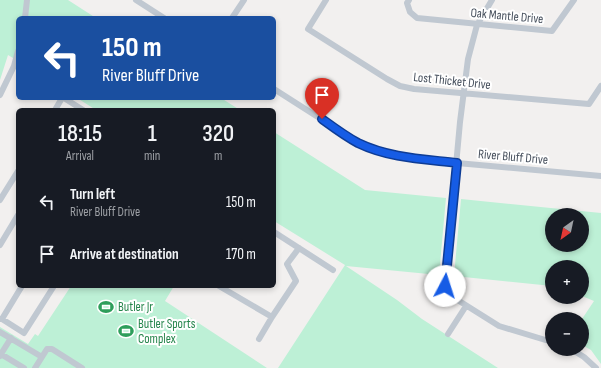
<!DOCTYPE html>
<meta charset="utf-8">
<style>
:root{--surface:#171b24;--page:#242831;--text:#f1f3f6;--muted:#9ea1a6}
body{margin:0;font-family:"Sofia Sans Condensed",sans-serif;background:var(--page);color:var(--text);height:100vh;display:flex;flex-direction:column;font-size:15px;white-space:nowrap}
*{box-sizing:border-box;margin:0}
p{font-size:13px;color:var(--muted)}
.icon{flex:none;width:22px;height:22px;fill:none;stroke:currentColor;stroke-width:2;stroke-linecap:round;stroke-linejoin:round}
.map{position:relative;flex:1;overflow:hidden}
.details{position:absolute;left:16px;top:108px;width:260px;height:180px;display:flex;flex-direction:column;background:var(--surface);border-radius:6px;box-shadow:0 2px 6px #0003}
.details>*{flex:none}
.hud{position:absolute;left:16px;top:16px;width:260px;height:84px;border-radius:6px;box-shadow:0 2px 6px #0003;background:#1a4fa0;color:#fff;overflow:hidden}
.needle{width:26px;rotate:213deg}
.buttons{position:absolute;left:545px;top:208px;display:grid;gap:8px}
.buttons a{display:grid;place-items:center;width:44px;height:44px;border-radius:50%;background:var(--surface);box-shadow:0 2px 6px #0003;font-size:20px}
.pin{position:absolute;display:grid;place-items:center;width:34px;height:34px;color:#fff;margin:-41px -17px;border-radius:50% 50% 50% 0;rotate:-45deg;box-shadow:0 0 4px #0007}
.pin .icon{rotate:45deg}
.me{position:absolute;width:44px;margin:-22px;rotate:5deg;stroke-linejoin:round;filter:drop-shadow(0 0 3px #0008)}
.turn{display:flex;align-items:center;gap:14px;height:84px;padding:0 20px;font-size:18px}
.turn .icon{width:52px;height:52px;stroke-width:2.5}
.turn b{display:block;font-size:28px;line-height:34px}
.eta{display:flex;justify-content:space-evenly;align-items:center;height:68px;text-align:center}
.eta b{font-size:24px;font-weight:600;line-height:28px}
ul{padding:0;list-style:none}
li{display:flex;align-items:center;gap:12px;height:52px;padding:0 20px}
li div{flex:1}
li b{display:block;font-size:15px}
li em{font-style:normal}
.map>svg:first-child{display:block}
.green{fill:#bdf0d6;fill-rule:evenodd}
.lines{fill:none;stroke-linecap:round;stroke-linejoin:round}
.minor{stroke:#c0c8d1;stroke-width:6}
.route-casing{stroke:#0e3c95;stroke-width:10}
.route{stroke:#165ce5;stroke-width:7}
.labels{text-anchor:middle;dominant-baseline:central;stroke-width:4;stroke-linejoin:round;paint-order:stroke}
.street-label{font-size:13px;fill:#47505d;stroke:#fff}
.leisure-label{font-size:13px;fill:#27864d;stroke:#fff;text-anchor:start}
</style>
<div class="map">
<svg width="601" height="368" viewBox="0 0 601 368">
<rect width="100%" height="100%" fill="#f2f0ef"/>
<!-- green -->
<path class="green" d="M0,0H68L96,18H18V61L8,55L0,80Z
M77,98H221L240,110H96Z
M274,132L365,190L446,198L439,275L346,266L397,300L422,319L498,368H278L345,265L274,221Z
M461,199L601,213V364L591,350L582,345V319L594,301L582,296V267H552V286L454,276ZM552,215H582V245H552Z
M71,286H174L165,301L267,368H0V327L28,344L35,334L38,336Z"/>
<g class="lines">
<!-- minor -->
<path class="minor" d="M136,0L164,18
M326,0L308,29L387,79L400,86L414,89L589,104L601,86
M409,0L407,3L410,12L417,18L552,31L574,0
M492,0L477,25L468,59L460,122L445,286L449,293L456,299L499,326L552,342
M25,18L27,0
M232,18L244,0
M274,89L357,142L394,155L457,163L601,176
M0,95L14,66L18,51
M64,98L83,110
M55,110L62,98
M0,200L18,171
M274,232L333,270
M0,245L18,215
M219,286L272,317L296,281L287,264L299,248
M0,319H2L24,333L54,286
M2,319L22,286
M0,332L42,357
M448,334L466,306
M259,339L272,317
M571,349L584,357L596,368
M1,354L11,338
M0,356L1,354L24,368
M35,368L47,349H52L82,368"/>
</g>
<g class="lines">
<!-- route casing -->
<g class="route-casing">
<path id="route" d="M322,119C333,127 345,136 358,143C389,158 423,159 457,163L445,286"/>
</g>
<!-- route -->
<use href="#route" class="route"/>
</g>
<!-- icons -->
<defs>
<g id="stadium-bare" transform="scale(1.2)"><path d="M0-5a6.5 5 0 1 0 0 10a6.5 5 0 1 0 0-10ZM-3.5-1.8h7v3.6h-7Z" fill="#2e9e5b" stroke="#fff" stroke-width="2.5" paint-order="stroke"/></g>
</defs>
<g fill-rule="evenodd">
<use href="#stadium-bare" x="106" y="307"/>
<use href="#stadium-bare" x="126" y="331"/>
</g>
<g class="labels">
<!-- street labels -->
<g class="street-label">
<text transform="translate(507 16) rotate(5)">Oak Mantle Drive</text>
<text transform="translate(452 81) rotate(6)">Lost Thicket Drive</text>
<text transform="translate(513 157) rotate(5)">River Bluff Drive</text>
</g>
<!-- leisure labels -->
<g class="leisure-label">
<text x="118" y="307">Butler Jr</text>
<text x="138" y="324">Butler Sports<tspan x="138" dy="15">Complex</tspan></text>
</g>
</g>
</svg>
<div class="buttons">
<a><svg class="needle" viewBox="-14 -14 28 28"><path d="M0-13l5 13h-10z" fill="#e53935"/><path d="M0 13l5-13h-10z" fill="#9ea1a6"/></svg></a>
<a>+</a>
<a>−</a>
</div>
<div class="pin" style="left:322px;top:119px;background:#d93025"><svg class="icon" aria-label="arrive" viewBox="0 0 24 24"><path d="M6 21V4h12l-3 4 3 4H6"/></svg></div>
<svg class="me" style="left:445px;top:286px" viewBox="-20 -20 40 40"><circle r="19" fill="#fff"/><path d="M0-13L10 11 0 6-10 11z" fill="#165ce5"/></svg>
<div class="hud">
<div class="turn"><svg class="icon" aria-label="left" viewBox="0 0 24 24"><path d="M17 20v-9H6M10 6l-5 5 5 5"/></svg><div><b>150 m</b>River Bluff Drive</div></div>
</div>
<section class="details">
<div class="eta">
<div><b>18:15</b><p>Arrival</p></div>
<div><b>1</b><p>min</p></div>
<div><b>320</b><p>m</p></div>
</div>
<ul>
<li><svg class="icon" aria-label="left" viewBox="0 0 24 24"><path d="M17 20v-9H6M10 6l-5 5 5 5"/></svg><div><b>Turn left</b><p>River Bluff Drive</p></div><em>150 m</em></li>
<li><svg class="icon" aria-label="arrive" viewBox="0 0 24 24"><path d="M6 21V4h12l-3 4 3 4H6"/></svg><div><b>Arrive at destination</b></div><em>170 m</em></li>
</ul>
</section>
</div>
